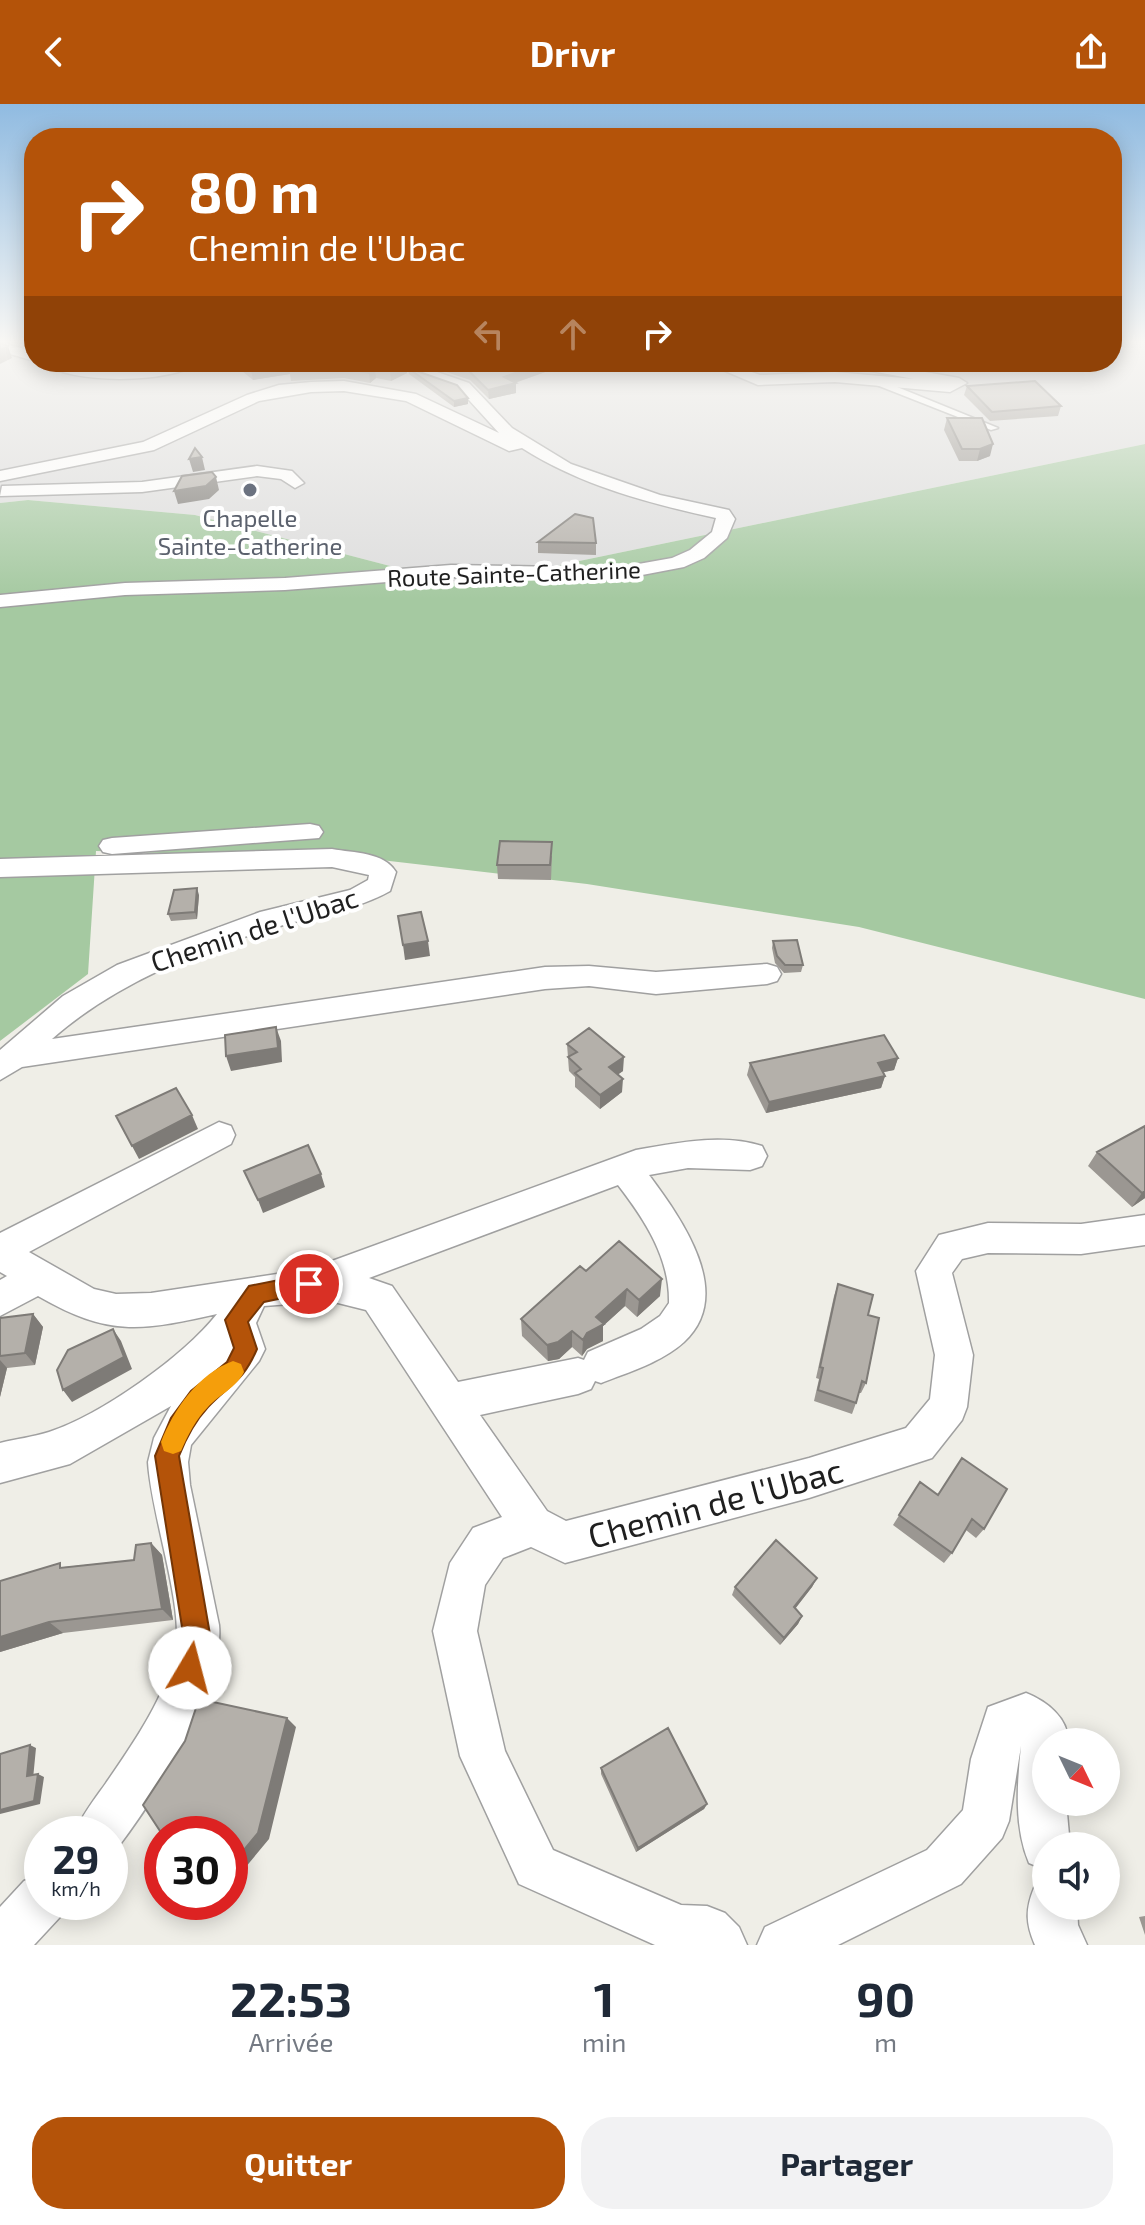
<!DOCTYPE html>
<html lang="fr">
<meta charset="utf-8">
<style>
:root{--surface:#fff;--page:#f2f2f3;--text:#1f2937;--muted:#747a83;--accent:#b45309}
body{margin:0;font-family:"Exo 2",sans-serif;background:var(--page);color:var(--text);height:100vh;display:flex;flex-direction:column;font-size:30px;white-space:nowrap}
*{box-sizing:border-box;margin:0}
p{font-size:26px;color:var(--muted)}
.icon{flex:none;width:44px;height:44px;fill:none;stroke:currentColor;stroke-width:2;stroke-linecap:round;stroke-linejoin:round}
.map{position:relative;height:1841px;overflow:hidden}
.drawer{display:flex;flex-direction:column;background:var(--surface);flex:1}
.drawer>*{flex:none}
.top-card{position:absolute;left:24px;top:24px;width:1098px;height:244px;border-radius:32px;box-shadow:0 4px 20px #0003;background:#b45309;color:#fff;overflow:hidden}
.needle{width:52px;rotate:133deg}
.tools{position:absolute;left:1032px;top:1624px;display:grid;gap:16px}
.tools a{display:grid;place-items:center;width:88px;height:88px;border-radius:50%;background:var(--surface);box-shadow:0 4px 20px #0003;font-size:40px}
.speed{position:absolute;left:24px;top:1712px;display:flex;gap:16px;font-size:40px;font-weight:700;text-align:center}
.speed>*{display:grid;place-content:center;width:104px;height:104px;border-radius:50%;background:var(--surface);box-shadow:0 4px 20px #0003;line-height:1}
.speed small{font-size:20px;font-weight:400}
.speed .limit{border:12px solid #d22;background:#fff;color:#111}
.pin{position:absolute;display:grid;place-items:center;width:68px;height:68px;color:#fff;margin:-34px;border:4px solid #fff;border-radius:50%;box-shadow:0 2px 8px #0007}
.me{position:absolute;width:88px;margin:-44px;rotate:8deg;stroke-linejoin:round;filter:drop-shadow(0 0 6px #0008)}
.turn{display:flex;align-items:center;gap:28px;height:168px;padding:0 32px;font-size:36px}
.turn .icon{width:104px;height:104px;stroke-width:2.5}
.turn b{display:block;font-size:56px;line-height:68px}
.lanes{display:flex;align-items:center;height:76px;padding:0 32px;background:#0003;justify-content:center;gap:40px;direction:ltr}
.lanes .off{opacity:.35}
.eta{display:flex;justify-content:space-evenly;align-items:center;height:136px;text-align:center}
.eta b{font-size:48px;font-weight:700;line-height:56px}
.button{display:flex;gap:16px;margin-top:auto;padding:16px 32px}
.button a{flex:1;height:92px;border-radius:32px;background:var(--accent);color:#fff;font-size:32px;font-weight:700;line-height:92px;text-align:center}
.button a+a{background:var(--page);color:var(--text)}
header{display:flex;justify-content:space-between;align-items:center;height:104px;padding:0 32px;background:var(--accent);color:#fff;font-size:36px;font-weight:700}
.map>svg:first-child{display:block}
.residential{fill:#ddd}
.forest{fill:#a5c9a1}
.lines{fill:none;stroke-linecap:round;stroke-linejoin:round}
.service-casing{stroke:#a0a0a0;stroke-width:3}
.minor-casing{stroke:#a0a0a0;stroke-width:3}
.service{fill:#fff;fill-rule:evenodd}
.minor{fill:#fff;fill-rule:evenodd}
.wall{fill:#9b9792}
.shaded-wall{fill:#7e7b77}
.building{fill:#b4b0aa;stroke:#7e7b77;stroke-width:2}
.route{fill:#b45309;stroke:#753606;stroke-width:2}
.slow{fill:#f59e0b}
.worship-dot{fill:#6b7280;stroke:#fff;stroke-width:3}
.labels{text-anchor:middle;dominant-baseline:central;stroke-width:8;stroke-linejoin:round;paint-order:stroke}
.far-worship-label{font-size:24px;fill:#5b616d;stroke:#fff}
.far-street-label{font-size:24px;fill:#1f1f1f;stroke:#fff}
.street-label{font-size:28px;fill:#1f1f1f;stroke:#fff}
.near-street-label{font-size:34px;fill:#1f1f1f;stroke:#fff}
</style>
<header><svg class="icon" aria-label="back" viewBox="0 0 24 24"><path d="M15 5l-7 7 7 7"/></svg>Drivr<svg class="icon" aria-label="share" viewBox="0 0 24 24"><path d="M12 15V3M7 8l5-5 5 5M5 13v7h14v-7"/></svg></header>
<div class="map">
<svg width="1145" height="1841" viewBox="0 0 1145 1841">
<rect width="100%" height="100%" fill="#efeee7"/>
<!-- residential -->
<path class="residential" d="M0,237H34V258H1112V237H1145V340L463,481L195,411L28,396L0,399Z"/>
<!-- forest -->
<path class="forest" d="M1145,340V895L859,823L587,780L381,756L96,747L88,870L0,937V399L28,396L195,411L463,481Z"/>
<g class="lines">
<!-- service casing -->
<g class="service-casing">
<path id="service" d="M869,274H875L998,324L991,326L869,278Z"/>
</g>
<!-- minor casing -->
<g class="minor-casing">
<path id="minor" d="M0,238L34,248V257L0,247Z
M42,258L121,266L200,258C173,280 69,281 42,258Z
M386,258H408L469,279L512,324L571,360L660,391L729,406L735,415L727,434L704,454L684,463L616,476L451,473L285,486L125,491L0,503V491L125,479L285,474L451,461L616,464L672,454L690,446L712,428L716,414C648,399 582,382 522,344L509,347L406,297L344,287L311,288L259,297L154,346L0,377V367L143,338L247,291L279,281L311,278L344,277L416,290L499,329L459,285Z
M704,258H724L760,271L835,268L914,275L850,263L814,262L807,258H869L959,274L967,279L950,288L835,278L758,281Z
M257,362L292,367L304,379L295,384L281,375L257,372L142,388L0,392L2,382L142,378Z
M310,720L319,722L323,728L319,734L112,750L103,748L99,742L103,736L112,734Z
M332,745C354,749 384,748 396,768L390,787C356,806 318,811 280,822C200,845 114,880 52,935L545,863L589,862L656,868L767,860L777,863L781,870L777,877L767,880L656,890L589,882L545,885L22,963L0,976V946L63,892L117,861L260,808L350,786L368,776L369,771L332,763L0,773V755Z
M219,1018L231,1022L235,1031L231,1040L29,1148L94,1185L116,1190L151,1189L310,1165L636,1046C676,1039 722,1029 762,1042L767,1052L762,1062L750,1066L688,1064L649,1071C681,1114 736,1190 684,1238C662,1258 629,1268 601,1279L595,1277L591,1285L578,1290L480,1311L547,1407L566,1417L809,1354L906,1324L930,1295L935,1251L916,1167L939,1131L988,1119L1081,1120L1145,1111V1141L1081,1150L988,1149L962,1155L952,1169L973,1251L967,1303L962,1316L932,1354L809,1394L565,1459L531,1443L503,1454L485,1481L477,1527L505,1647L553,1746L681,1801L707,1802L725,1809L739,1823L747,1841H655L519,1780L460,1652L433,1527L450,1459L473,1424L502,1413L366,1206L330,1197L264,1202L256,1219L265,1245L259,1257L191,1341L188,1358L190,1381L219,1521C225,1585 154,1697 115,1747L110,1749V1730H74C82,1711 94,1696 106,1679C133,1640 167,1591 176,1544C183,1499 151,1410 148,1358L154,1334L171,1302L70,1360L0,1379V1339C16,1335 33,1333 49,1328C101,1311 183,1253 217,1210C141,1227 109,1233 38,1192L0,1212V1176L7,1172L0,1168V1129ZM618,1081C645,1116 670,1154 669,1199L660,1212L641,1225L588,1248L584,1256L578,1254L458,1278L392,1182L369,1174Z
M1026,1589C1046,1597 1069,1614 1068,1638H1046V1698H1066L1070,1742H1046V1766L1029,1759C1014,1723 1017,1681 1021,1642L1009,1717L1002,1734L961,1780L838,1841H757L765,1823L927,1746L963,1706L971,1655L988,1603Z
M42,1770V1798H66L60,1813L34,1841H0V1803L24,1777Z
M1046,1779V1802H1077L1078,1821L1087,1841H1035C1026,1820 1025,1806 1034,1784Z"/>
</g>
<!-- service -->
<use href="#service" class="service"/>
<!-- minor -->
<use href="#minor" class="minor"/>
</g>
<!-- wall -->
<path class="wall" d="M9,237H34V241L29,243Z
M233,258H402L406,259L407,269L391,277L376,274L370,279L344,274L291,277L290,270L253,276L237,263Z
M417,258H548V267L515,279L516,289L489,295L470,276Z
M408,264L468,300L454,303L409,270Z
M967,282L1061,302L1058,312L990,317L964,291Z
M947,314L990,352L977,357H959L944,326Z
M538,438L596,439V451L538,449Z
M552,752L551,776L498,775L497,761Z
M199,791L197,815L171,817L168,810Z
M773,837L803,861L801,868L784,869L775,859L772,844Z
M567,940L623,967L618,970L622,988L600,1005L575,983V973L569,967Z
M898,954L894,966L884,968L885,972L881,984L766,1009L747,971L750,959Z
M1145,1022V1094L1132,1103L1088,1062L1097,1048Z
M586,1167L660,1192L637,1213L625,1202L603,1222V1237L587,1245L582,1252L572,1243L559,1255L548,1257L522,1232L521,1215Z
M838,1180L868,1211L866,1279L861,1289H859L856,1299L852,1310L814,1297L819,1275L816,1274L834,1192Z
M33,1210L43,1223L35,1261L7,1264L0,1293V1214Z
M920,1378L984,1425L976,1434L966,1426L952,1449L944,1459L893,1421Z
M151,1439L162,1451L173,1516L63,1529L0,1548V1477L64,1463L134,1456Z
M817,1474L812,1483L795,1505L802,1512L798,1520L780,1541L732,1491L735,1483Z
M601,1664L707,1700L704,1705L636,1748L601,1670Z
M1145,1812V1831L1139,1813Z"/>
<!-- shaded-wall -->
<path class="shaded-wall" d="M27,237H34V241L29,243Z
M8,242L12,254L0,260V246Z
M548,258V267L511,280L516,279V289L489,295L488,286L504,273Z
M296,259L289,267L290,270L253,276L251,266Z
M406,259L407,269L391,277L390,267Z
M375,265L376,274L370,279L369,269Z
M468,294V300L454,303V297Z
M993,340L990,352L977,357L980,345Z
M202,353L205,366L193,368L189,355Z
M216,373L219,386L209,395L178,400L174,387Z
M197,784L199,791L197,815L195,808Z
M428,837L430,852L405,856L403,841Z
M276,923L281,937L282,958L231,967L226,952Z
M624,953L623,967L609,977V963Z
M898,954L894,966L874,970L878,959Z
M885,972L881,984L766,1009L769,998Z
M623,975L622,988L600,1005V991Z
M192,1011L198,1025L139,1055L132,1042Z
M321,1070L325,1083L263,1109L258,1096Z
M1145,1087V1094L1132,1103L1142,1089Z
M662,1175L660,1192L637,1213L639,1196Z
M627,1185L625,1202L603,1222V1237L587,1245L582,1252L583,1236L596,1213Z
M33,1210L43,1223L35,1261L25,1249Z
M113,1225L121,1237L132,1265L72,1298L63,1286Z
M572,1227V1243L559,1255L548,1257L547,1241Z
M0,1256L7,1264L0,1293Z
M151,1439L162,1451L173,1516L162,1505Z
M817,1474L812,1483L790,1511L794,1503Z
M802,1512L798,1520L780,1541L784,1534Z
M49,1518L63,1529L0,1548V1533Z
M287,1614L296,1623L269,1735L230,1782V1763Z
M30,1641L36,1644L33,1675L27,1672Z
M38,1670L44,1673L40,1700L0,1710V1706Z
M707,1700L704,1705L636,1748L638,1744Z"/>
<!-- building -->
<path class="building" d="M0,239L8,242L0,246Z
M241,258H402L406,259L390,267L375,265L369,269L343,264L289,267L296,259L251,266Z
M444,258H546L504,273L516,279L488,286L469,267Z
M408,264L457,281L468,294L454,297Z
M1035,277L1061,302L992,308L967,282Z
M947,314H982L993,340L980,345H962Z
M195,344L202,353L189,355Z
M212,368L216,373L206,382L174,387L182,372Z
M575,410L593,414L596,439L538,438Z
M500,737L552,738L550,761H497Z
M197,784L195,808L168,810L174,786Z
M421,808L428,837L403,841L398,812Z
M797,836L803,861H785L777,852L773,837Z
M276,923L278,944L226,952L225,931Z
M589,924L624,953L609,963L623,975L600,991L575,969L581,965L568,953L577,948L567,940Z
M884,931L898,954L878,959L885,972L769,998L750,959Z
M176,984L192,1011L132,1042L116,1012Z
M1145,1022V1087L1142,1089L1097,1048Z
M308,1041L321,1070L258,1096L244,1067Z
M619,1137L662,1175L639,1196L627,1185L596,1213L604,1220L587,1229L583,1236L572,1227L558,1238L547,1241L521,1215L580,1162L586,1167Z
M838,1180L873,1191L868,1211L879,1214L866,1279L862,1277L856,1299L818,1286L823,1264L820,1263Z
M33,1210L25,1249L0,1252V1214Z
M113,1225L124,1253L63,1286L57,1266L68,1246Z
M962,1354L1007,1385L984,1425L972,1415L952,1449L899,1411L920,1378L938,1391Z
M776,1436L817,1474L794,1503L802,1512L784,1534L735,1483Z
M151,1439L162,1505L49,1518L0,1533V1477L60,1459V1464L134,1456L136,1441Z
M199,1595L287,1614L258,1729L230,1763V1730H162L143,1701L185,1637Z
M668,1624L707,1700L638,1744L601,1664Z
M30,1641L27,1672L38,1670L34,1697L0,1706V1650Z"/>
<!-- sky -->
<linearGradient id="sky" x2="0" y2="1"><stop stop-color="#90bbe1"/><stop offset="0.48" stop-color="#f8f7f4"/><stop offset="1" stop-color="#f8f7f4" stop-opacity="0"/></linearGradient>
<rect width="1145" height="495" fill="url(#sky)"/>
<!-- route -->
<path class="route" d="M309,1170L317,1173L320,1180L317,1187L264,1198L248,1218L257,1245C243,1278 231,1279 208,1303C195,1317 186,1334 179,1352L212,1542L200,1574L190,1578L180,1574L176,1564L185,1542L155,1352L171,1314L191,1287L227,1258L234,1244L225,1216L249,1182Z"/>
<!-- slow -->
<path class="slow" d="M233,1257L241,1260L244,1268C237,1283 219,1291 208,1303C196,1315 188,1331 181,1347L173,1350L164,1347L161,1338C174,1305 198,1270 233,1257Z"/>
<!-- markers -->
<circle class="worship-dot" cx="250" cy="386" r="8"/>
<g class="labels">
<!-- far-worship labels -->
<g class="far-worship-label">
<text x="250" y="413">Chapelle<tspan x="250" dy="28">Sainte-Catherine</tspan></text>
</g>
<!-- far-street labels -->
<g class="far-street-label">
<text transform="translate(514 469) rotate(-2)">Route Sainte-Catherine</text>
</g>
<!-- street labels -->
<g class="street-label">
<text transform="translate(254 825) rotate(-18)">Chemin de l'Ubac</text>
</g>
<!-- near-street labels -->
<g class="near-street-label">
<text transform="translate(715 1398) rotate(-15)">Chemin de l'Ubac</text>
</g>
</g>
</svg>
<div class="tools">
<a><svg class="needle" viewBox="-14 -14 28 28"><path d="M0-13l5 13h-10z" fill="#e53935"/><path d="M0 13l5-13h-10z" fill="#747a83"/></svg></a>
<a><svg class="icon" aria-label="sound" viewBox="0 0 24 24"><path d="M4 9h4l5-4v14l-5-4H4zM17 9q2 3 0 6"/></svg></a>
</div>
<div class="speed"><div>29<small>km/h</small></div><div class="limit">30</div></div>
<div class="pin" style="left:309px;top:1180px;background:#d93025"><svg class="icon" aria-label="arrive" viewBox="0 0 24 24"><path d="M6 21V4h12l-3 4 3 4H6"/></svg></div>
<svg class="me" style="left:190px;top:1564px" viewBox="-20 -20 40 40"><circle r="19" fill="#fff"/><path d="M0-13L10 11 0 6-10 11z" fill="#b45309"/></svg>
<div class="top-card">
<div class="turn"><svg class="icon" aria-label="right" viewBox="0 0 24 24"><path d="M7 20v-9h11M14 6l5 5-5 5"/></svg><div><b>80 m</b>Chemin de l'Ubac</div></div>
<div class="lanes"><svg class="icon off" aria-label="left" viewBox="0 0 24 24"><path d="M17 20v-9H6M10 6l-5 5 5 5"/></svg><svg class="icon off" aria-label="ahead" viewBox="0 0 24 24"><path d="M12 20V5M6 11l6-6 6 6"/></svg><svg class="icon" aria-label="right" viewBox="0 0 24 24"><path d="M7 20v-9h11M14 6l5 5-5 5"/></svg></div>
</div>
</div>
<section class="drawer">
<div class="eta">
<div><b>22:53</b><p>Arrivée</p></div>
<div><b>1</b><p>min</p></div>
<div><b>90</b><p>m</p></div>
</div>
<div class="button"><a>Quitter</a><a>Partager</a></div>
</section>
